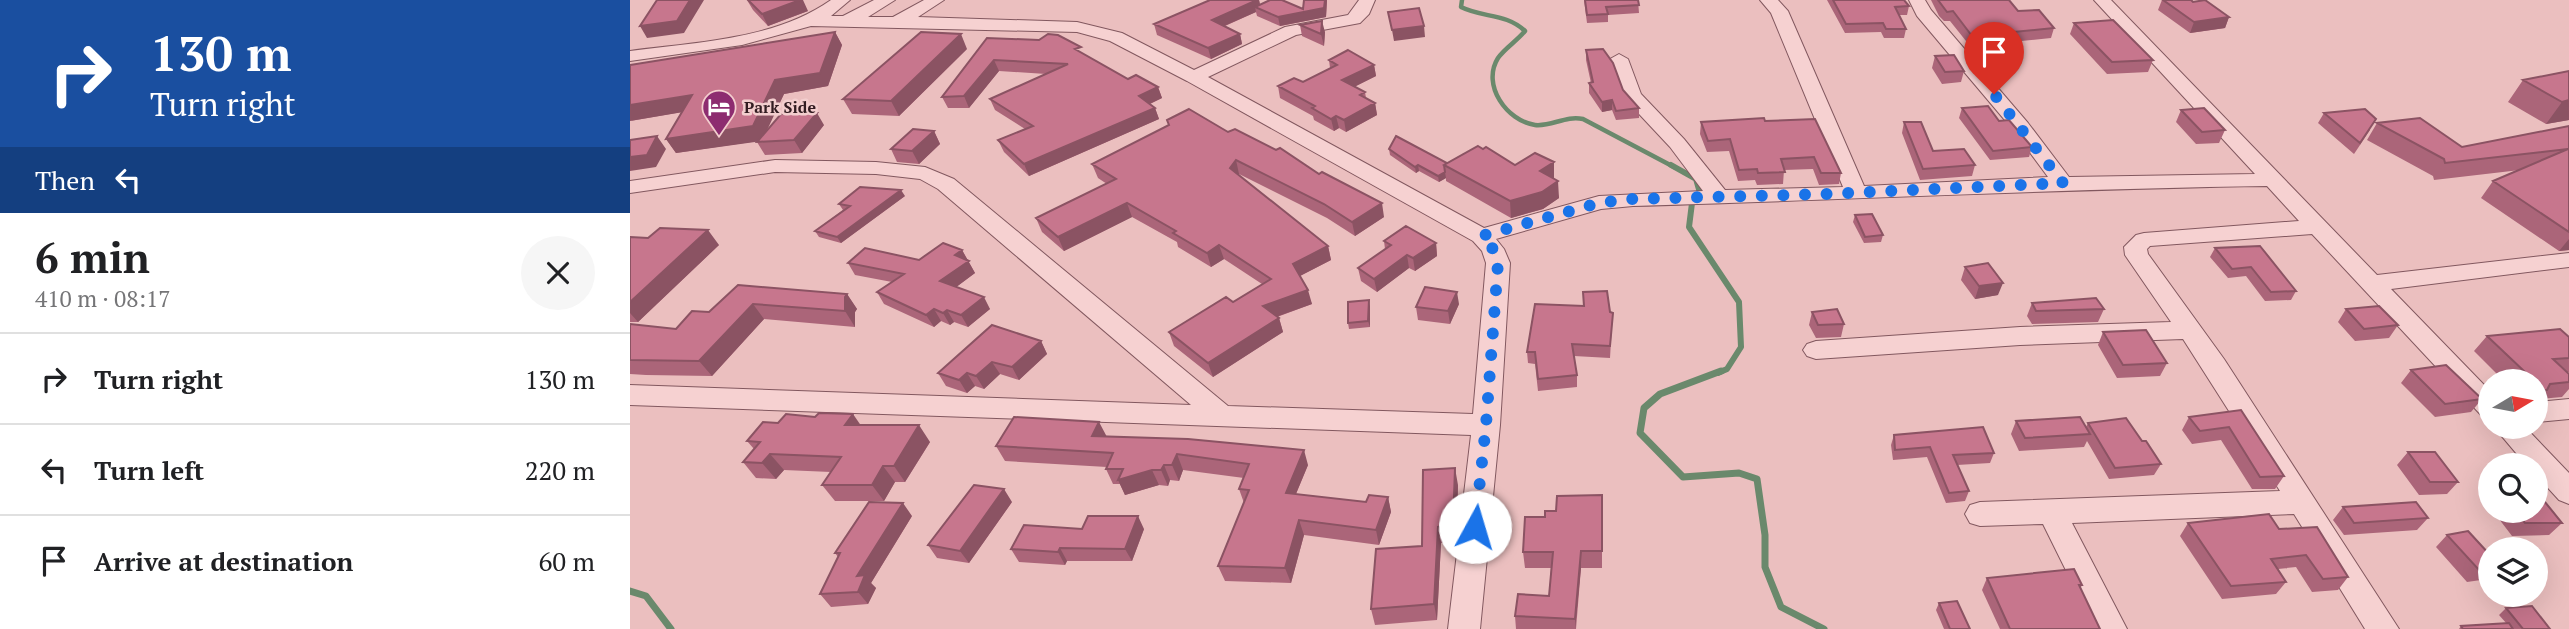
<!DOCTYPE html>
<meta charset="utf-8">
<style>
:root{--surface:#fff;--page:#f6f6f6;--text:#202124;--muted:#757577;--line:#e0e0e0}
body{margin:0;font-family:"PT Serif",serif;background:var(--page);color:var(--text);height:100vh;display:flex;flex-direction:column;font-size:26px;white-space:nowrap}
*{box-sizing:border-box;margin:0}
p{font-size:23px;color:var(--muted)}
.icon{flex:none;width:38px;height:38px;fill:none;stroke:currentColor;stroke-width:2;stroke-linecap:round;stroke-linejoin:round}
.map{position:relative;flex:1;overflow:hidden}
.details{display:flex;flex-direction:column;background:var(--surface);width:630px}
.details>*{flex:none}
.top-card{background:#1a4fa0;color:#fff;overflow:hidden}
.needle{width:46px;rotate:80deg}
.tools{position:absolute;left:1848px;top:369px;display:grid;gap:14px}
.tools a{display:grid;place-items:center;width:70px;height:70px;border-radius:50%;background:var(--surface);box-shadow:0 7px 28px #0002;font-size:35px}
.pin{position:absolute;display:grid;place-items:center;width:60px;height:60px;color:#fff;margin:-72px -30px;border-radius:50% 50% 50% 0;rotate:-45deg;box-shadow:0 0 7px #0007}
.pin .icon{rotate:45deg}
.me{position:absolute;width:77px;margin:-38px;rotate:6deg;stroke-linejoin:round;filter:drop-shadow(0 0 5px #0008)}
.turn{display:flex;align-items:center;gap:24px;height:147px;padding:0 35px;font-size:32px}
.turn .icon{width:91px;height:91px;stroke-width:2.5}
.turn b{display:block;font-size:49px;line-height:60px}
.then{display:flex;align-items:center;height:66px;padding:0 35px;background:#0003;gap:14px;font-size:26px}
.round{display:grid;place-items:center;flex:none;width:74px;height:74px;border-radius:37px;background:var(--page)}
.headline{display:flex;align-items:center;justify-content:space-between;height:119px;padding:0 35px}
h1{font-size:42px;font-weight:800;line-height:52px}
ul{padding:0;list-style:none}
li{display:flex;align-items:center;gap:21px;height:91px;padding:0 35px;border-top:2px solid var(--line)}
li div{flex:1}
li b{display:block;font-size:26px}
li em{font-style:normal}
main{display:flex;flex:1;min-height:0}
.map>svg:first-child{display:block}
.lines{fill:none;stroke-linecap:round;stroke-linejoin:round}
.stream-far2{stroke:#6a896c;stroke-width:4.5}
.stream-far1{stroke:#6a896c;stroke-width:6}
.stream{stroke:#6a896c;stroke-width:7}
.minor-casing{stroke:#82585f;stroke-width:2}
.minor{fill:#f6d1d1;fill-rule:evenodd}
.wall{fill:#ab6579}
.shaded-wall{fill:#8b5363}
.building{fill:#c7768d;stroke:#8b5363;stroke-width:2}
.route{stroke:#1a73e8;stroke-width:12;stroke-dasharray:0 21.6}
.labels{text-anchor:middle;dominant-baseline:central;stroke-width:5;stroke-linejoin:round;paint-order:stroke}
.far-poi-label{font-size:16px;font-weight:bold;fill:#321c21;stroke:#f3cece;text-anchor:start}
</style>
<main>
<section class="details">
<div class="top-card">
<div class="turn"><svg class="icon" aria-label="right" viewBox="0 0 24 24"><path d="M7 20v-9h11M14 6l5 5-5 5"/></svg><div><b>130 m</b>Turn right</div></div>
<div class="then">Then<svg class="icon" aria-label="left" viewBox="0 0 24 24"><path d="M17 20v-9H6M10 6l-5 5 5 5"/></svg></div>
</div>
<div class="headline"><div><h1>6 min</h1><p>410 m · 08:17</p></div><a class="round"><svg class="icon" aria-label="close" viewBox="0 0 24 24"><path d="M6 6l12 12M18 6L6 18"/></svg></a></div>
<ul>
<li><svg class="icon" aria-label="right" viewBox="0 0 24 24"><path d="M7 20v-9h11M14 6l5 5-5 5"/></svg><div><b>Turn right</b></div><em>130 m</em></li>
<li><svg class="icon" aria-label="left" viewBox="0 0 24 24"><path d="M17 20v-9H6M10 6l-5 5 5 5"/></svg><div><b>Turn left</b></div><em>220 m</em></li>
<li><svg class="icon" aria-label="arrive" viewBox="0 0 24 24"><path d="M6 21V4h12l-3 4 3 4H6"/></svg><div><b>Arrive at destination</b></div><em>60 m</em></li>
</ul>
</section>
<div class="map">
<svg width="1939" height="629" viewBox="0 0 1939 629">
<rect width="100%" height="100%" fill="#ebbfbf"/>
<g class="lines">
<!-- stream-far2 -->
<path class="stream-far2" d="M832,0L831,7C853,18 876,13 895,31C887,41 875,48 868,58C851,85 877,121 905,125C921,127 936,115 953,119L1044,167"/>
<!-- stream-far1 -->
<path class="stream-far1" d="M1041,165L1066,179L1070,193L1062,203L1059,227L1109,302L1111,347L1097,369L1088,373"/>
<!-- stream -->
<path class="stream" d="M1091,371L1030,394L1014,408L1010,433L1053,477L1109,473L1127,479L1135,535V567L1151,607L1194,629
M0,591L16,596L41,629"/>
<!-- minor casing -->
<g class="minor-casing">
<path id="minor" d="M201,0H220L201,16H213L244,0H265L238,17H263L294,0H314L288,17L447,22L492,33L564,70L655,27L718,15L729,0H745L739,14L730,23L666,35L578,77L854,228L969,196L1073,191L1040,147L995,99L980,59L989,54L998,59L1011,94L1054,139L1095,190L1213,187L1141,13L1130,0H1148L1158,11L1234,186L1418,177L1384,131L1287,16L1279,0H1295L1301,10L1398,123L1439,177L1625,174L1464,0H1481L1747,275L1939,253V267L1761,289L1860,391V418L1851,415L1682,234L1520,246L1517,249L1518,254L1594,359L1769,629H1735L1664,514L1442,523L1497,629H1465L1413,524L1350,526L1340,523L1335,514L1340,505L1350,502L1650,491L1553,339L1390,345L1186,359L1177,356L1173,350L1177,344L1186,341L1390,327L1541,322L1495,255L1494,247L1506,235L1514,233L1669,221L1637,186C1425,189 1214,200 1003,206L971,209L866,239L874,249L880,263L870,425L850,629H818L841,435L0,405V385L561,405L308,189L290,179L246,174L145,172L0,193V181L145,160L246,162L295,167L324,179L598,406L843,414L856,263L852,251L843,241L557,81L480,41L447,32L181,26L112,45L0,61V51C67,42 144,40 201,0Z
M1939,399V419L1906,422V402Z
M1864,427H1895L1939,473V504L1929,500L1906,475V466H1897Z"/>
</g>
<!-- minor -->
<use href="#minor" class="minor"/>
</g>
<!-- wall -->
<path class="wall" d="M117,0L178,11L138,26L123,10Z
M580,0H629L630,5L673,9L674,0H697L696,17L650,26L627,16L626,12L595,26L610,34L612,44L581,59L527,35L524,24Z
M954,0H1008L1009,13L978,15V22L957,23Z
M1197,0H1274L1279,6L1277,15H1269L1276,29L1274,38H1254L1251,32L1215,33Z
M1301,0H1379L1388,11L1424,28L1421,38L1340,46L1320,21H1314L1309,16Z
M1532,0H1561L1599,17L1595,28L1560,33L1528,10Z
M1444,23L1523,60L1518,72L1477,74L1440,34Z
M670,25L695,32L694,46L672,36Z
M205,32L212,45L198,86L154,94L135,132L194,125L172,153L135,155L127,142L128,141L46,153L36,139L52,112L0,121Z
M357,38L453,54L498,79L528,87L532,98L520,104L525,108L529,119L399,176L374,152L368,140L395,129L365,110L360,99L416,74L369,71L339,108H318L312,97Z
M337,49L269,116L222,114L213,99Z
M956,50L1009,108V118L986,120L982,110L972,112L959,93V83H961L956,60Z
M1305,56L1334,71L1331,82L1312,84L1302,68Z
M699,60L744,65L746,76L724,87L735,92L736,98L745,103L747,115L716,132L709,128L704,131L684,120L683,116L650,98L648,86L673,82L700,68Z
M1939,71V120L1916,124L1878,102L1893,80Z
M1332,108L1369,121L1402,147L1399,157L1360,160L1329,118Z
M1551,110L1595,130L1589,143L1566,144L1546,122Z
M1694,113L1740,130L1724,154L1688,123Z
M537,120L598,132L754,217L725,236L697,218L609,174V175L698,246L701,260L670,276L682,304L647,317L649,318L653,332L583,377L544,346L539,332L603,302L632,284L594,259L581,267L548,247L547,242L502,217L434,251L412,232L406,218L477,184L468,178L462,164L539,126Z
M1135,121L1211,173L1209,184L1189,185L1183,169L1154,170L1153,184L1127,185L1125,180L1108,181L1099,151L1077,152L1070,134L1071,122Z
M1274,122L1303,151L1345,165L1342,176L1290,180L1272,133Z
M1747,123L1832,147L1939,126V250L1929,251L1851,198L1863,181L1890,170L1804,180L1803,176L1737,140Z
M304,131L310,144L289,164L267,162L261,149Z
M759,149L817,163L885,165L924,162V179L929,198L913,209L881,218L816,181V178L809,182L789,171L786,173L760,155Z
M275,196L211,243L189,237L185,231L213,210L209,204Z
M1225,215L1253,235L1251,242L1234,243L1223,222Z
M0,237L18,238L89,245L8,322H0Z
M754,241L806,243L807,256L785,271L779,268L747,292L731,281L728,268L755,249Z
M1585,248L1666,291L1661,300L1635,301L1616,276L1598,278L1580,257Z
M332,250L345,273L326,287L360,309L338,327L324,322L320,325L311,321L304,327L254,304L247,292L262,282L225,275L218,263L289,260Z
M1335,267L1368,295L1345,299L1331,280Z
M108,285L217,294L227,309L225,312V327L134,319L82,376L16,375L0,374V324L46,329L79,312Z
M953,292L980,312L982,324L980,358L944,356L947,375V387L908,391L905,364L898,363L897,352L953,306Z
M1402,303L1474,309L1468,322L1402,324L1397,316Z
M829,304L820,324L788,320L786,307Z
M740,306V327L719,329L718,323Z
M1716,309L1768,325L1759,338L1725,341L1708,322Z
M1182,312L1214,324L1211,337L1186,338L1179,325Z
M1473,332L1537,363L1530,376L1487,378L1468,345Z
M1857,336L1939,337V372L1937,373L1939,374V389L1932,397L1910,399L1906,404V382H1875L1844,351Z
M411,341L417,354L389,380L370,374L354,389L345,386L337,393L316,386L308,373Z
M1781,370L1852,399L1841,412L1805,417L1771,383Z
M1611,410L1654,476L1645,489H1622L1591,440L1562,444L1552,430L1559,417Z
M1386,421L1456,427L1458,423L1512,441L1531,464L1524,475L1479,479L1457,441L1454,447L1389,451L1381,434Z
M231,425L300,442L275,482H265L254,501H205L192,485L201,472L154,470L146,479L126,478L113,462L124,449L117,441Z
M1264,435L1364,453L1360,463L1327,465L1339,491L1335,501L1316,503L1297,457L1263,460L1261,445Z
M476,437L678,465L666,494L736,502L758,497L761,512L749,545L674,535L661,583L595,581L588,566L614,503L609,489L614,478L553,470L549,481L540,480L538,486L529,485L495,495L490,484H483L476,469L477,467L375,461L366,446Z
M1778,452L1828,482L1817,494L1789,495L1767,465Z
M828,485L826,542L811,543L807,620L745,625L741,609L792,546Z
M972,495V568H951L946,629H886L885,616L919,596L921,568H895L893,552L915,517L926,511Z
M382,502L339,563L307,558L298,545Z
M1713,507L1798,518L1787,530L1714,535L1703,520Z
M1870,511H1906L1932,523L1919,535L1882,536L1866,515Z
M282,516L241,583L246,588L238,604L201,607L190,594L208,557L205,553Z
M1558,523L1649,529L1718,577L1708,590L1682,592L1666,567L1648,569L1656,582L1646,594L1592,599L1550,536Z
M452,529H514L502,561H437L435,565L389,562L381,549Z
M1817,535L1860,555V576L1858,579L1837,582L1806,547Z
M1357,578L1452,585L1450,589L1470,629H1370L1352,590Z
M1309,603L1340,629H1314L1306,610Z
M1876,608L1920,629H1829L1831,626L1877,624L1869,615Z"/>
<!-- shaded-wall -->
<path class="shaded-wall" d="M60,0H74L54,33L17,38L10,26Z
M170,0H173L178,11L138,26L132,14Z
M627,0H629L631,9L625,7L626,12L585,30L582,20Z
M695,0H697L696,17L650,26L648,17L694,8Z
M1599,17L1595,28L1560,33L1564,22Z
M692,21L695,32L694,46L691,34Z
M794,26L795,37L764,41L762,30Z
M205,32L212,45L198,86L154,94L132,141L46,153L36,139L145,80Z
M331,34L337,49L269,116L261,101Z
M610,34L612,44L581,59L578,48Z
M364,60L369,71L339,108L334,96Z
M744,65L746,76L714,92L712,80Z
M528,87L532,98L513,107L509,96Z
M62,95L71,109L0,121V105Z
M982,100V110L972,112V102Z
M1939,100V120L1916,124L1932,102Z
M745,103L747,115L716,132L714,120Z
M525,108L529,119L399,176L394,164Z
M187,113L194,125L172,153L164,140Z
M706,116L709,128L704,131L701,119Z
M304,131L310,144L289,164L282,151Z
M27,136L36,149L26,167L0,171V157Z
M606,160L609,174L604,182L600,168Z
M924,162V179L910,171Z
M788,165L789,171L786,173L785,167Z
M815,172L816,178L809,182L808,176Z
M928,181L929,198L913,209L881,218L880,201Z
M271,190L275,196L211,243L207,237Z
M497,203L502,217L434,251L428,237Z
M752,203L754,217L725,236L722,222Z
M78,230L89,245L8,322L0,313V302Z
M1939,239V250L1929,251Z
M806,243L807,256L785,271L783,258Z
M589,245L594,259L581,267L577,253Z
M698,246L701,260L666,278L663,264Z
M332,250L345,273L317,294L310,281L325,255Z
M777,255L779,268L747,292L744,279Z
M1373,283L1368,295L1345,299L1349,286Z
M678,290L682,304L637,320L633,306Z
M827,292L829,304L820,324L818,311Z
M217,294L227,309L225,312V327L215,311V297Z
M354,297L360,309L338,327L331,315Z
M739,300L740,306V327L738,321Z
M123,304L134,319L82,376L69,361Z
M304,309L311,321L304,327L296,315Z
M317,310L324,322L320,325L313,313Z
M649,318L653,332L583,377L578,363Z
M411,341L417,354L389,380L382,367Z
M362,362L370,374L354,389L346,376Z
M337,373L345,386L337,393L329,380Z
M223,414L234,430L215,425Z
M469,422L477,437L462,436Z
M289,425L300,442L275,482L264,466Z
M674,450L678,465L660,508L656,493Z
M140,454L154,470L146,479L132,463Z
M547,454L553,470L549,481L542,465Z
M534,465L540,480L538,486L531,470Z
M253,466L265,482L254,501L242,485Z
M825,468L828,485L826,542L823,525Z
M522,470L529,485L495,495L488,480Z
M374,489L382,502L339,563L330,551Z
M758,497L761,512L749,545L746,530Z
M273,503L282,516L241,583L246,588L238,604L228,592L227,576Z
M508,516L514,529L502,561L495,549Z
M669,520L674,535L661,583L655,568Z
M808,527L811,543L807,620L804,604Z
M430,548L437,561L435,565L428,552Z
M951,551V568L945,629V619Z"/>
<!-- building -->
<path class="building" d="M27,0H60L47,21L10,26Z
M118,0H170L132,14Z
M580,0H627L582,20L610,34L578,48L524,24Z
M640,0H652L673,9L674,0H695L694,8L648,17L625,7Z
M955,0H1008L1009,5L976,7L978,14L957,15Z
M1203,0H1274L1279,6L1265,7L1276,29H1256L1253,23L1216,24Z
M1308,0H1379L1388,11L1409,10L1424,28L1342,36L1323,11L1317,12Z
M1533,0H1561L1563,2L1575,0L1599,17L1564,22Z
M789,8L794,26L762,30L758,12Z
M1483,20L1523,60L1482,62L1444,23Z
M692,21L691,34L670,25Z
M205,32L190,73L145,80L123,126L36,139L62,95L0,105V65Z
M291,32L331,34L261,101L213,99Z
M418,34L428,35L451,47L445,49L498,79L506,75L528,87L509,96L525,108L394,164L368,140L403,126L360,99L438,64L364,60L334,96L312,97L357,38L409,40Z
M973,49L983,63L993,90L1009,108L986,111L982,100L972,102L959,83L963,82L956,50Z
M718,50L744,65L712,80L735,92L730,95L745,103L714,120L706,116L701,119L682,108L685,106L648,86L664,78L673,82L707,65L699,60Z
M1324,55L1334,71L1315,72L1305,56Z
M1939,71V100L1932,102L1893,80Z
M1358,106L1369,121L1379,120L1402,147L1363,151L1332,108Z
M1574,108L1595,130L1572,132L1551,110Z
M559,109L598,132L605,129L646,150L650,148L689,174L692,172L752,203L722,222L694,204L606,160L600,168L698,246L663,264L678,290L633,306L649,318L578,363L539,332L596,297L603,302L641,279L589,245L577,253L543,233L546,231L497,203L428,237L406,218L486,179L462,164L539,125L537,120Z
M1735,109L1746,119L1730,143L1694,113Z
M187,113L164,140L127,142L151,114Z
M1134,118L1135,121L1185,119L1211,173H1191L1184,157L1151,159L1155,172L1128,173L1127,169L1109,170L1100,139L1078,141L1071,122Z
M1790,118L1832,147L1939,126V232L1863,181L1938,149L1815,163L1814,159L1747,123Z
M1274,122H1291L1303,151L1334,149L1345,165L1293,169Z
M283,129L304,131L282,151L261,149Z
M27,136L17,155L0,157V140Z
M766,136L817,163L814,165L815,172L808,176L788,165L785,167L759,149Z
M848,146L853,149L856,147L885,165L905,153L924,162L910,171L928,181L912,192L880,201L814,165Z
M230,187L271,190L207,237L185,231L220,206L209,204Z
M1242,214L1253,235L1235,237L1225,215Z
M776,226L806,243L783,258L777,255L744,279L728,268L761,245L754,241Z
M30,228L78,230L0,302V237L18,238Z
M313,243L332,250L325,255L339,261L310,281L354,297L331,315L317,310L313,313L304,309L296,315L247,292L274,274L218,263L235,248L289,260Z
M1630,246L1666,291L1641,292L1621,267L1602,269L1585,248Z
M1358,263L1373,283L1349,286L1335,267Z
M108,285L217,294L215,297V311L123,304L69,361L0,360V324L46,329L62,311L79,312Z
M795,287L827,292L818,311L786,307Z
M977,291L980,312L983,313L980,346L942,344L947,375L908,379L905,352H897L905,304L954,306L953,292Z
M1466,298L1474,309L1406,311L1402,303Z
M739,300L738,321L718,323V302Z
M1749,306L1768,325L1734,329L1716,309Z
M1207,309L1214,324L1188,325L1182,312Z
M362,325L411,341L382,367L362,362L346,376L337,373L329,380L308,373Z
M1930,329L1939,337V358L1923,359L1939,374V382L1920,384L1917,390L1910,391L1906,387V382H1900L1891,373L1895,372L1857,336Z
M1516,330L1537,363L1493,365L1473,332Z
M1816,365L1852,399L1815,404L1781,370Z
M1611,410L1654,476L1630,477L1599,427L1570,431L1559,417Z
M189,413L223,414L215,425H289L264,466H253L242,485H192L211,457L140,454L132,463L113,462L130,442L117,441L133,422L148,423L156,414L185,417Z
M384,417L469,422L462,436L558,439L674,450L656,493L736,502L739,495L758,497L746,530L669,520L655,568L588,566L619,490L609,489L619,464L547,454L542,465H534L531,470H522L488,480L493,469H476L483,453L366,446Z
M1450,417L1460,434L1395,438L1386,421Z
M1496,418L1512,441H1516L1531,464L1485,468L1458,423Z
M1353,427L1364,453L1323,455L1339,491L1319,493L1300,447L1265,450L1264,435Z
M1778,452H1805L1828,482H1800Z
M825,468L823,525L808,527L804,604L741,609L746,549L792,546L793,470Z
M344,485L374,489L330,551L298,545Z
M972,495V551H951L945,619L885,616L888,594L919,596L923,552H893L895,517H915V511H926L927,496Z
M239,502L273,503L227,576L235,575L228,592L190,594L210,553H205Z
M1786,502L1798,518L1724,523L1713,507Z
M1906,502H1915L1932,523H1895L1885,511H1906Z
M1639,514L1649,529L1687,527L1718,577L1693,579L1676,555L1641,559L1656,582L1601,586L1558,523Z
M458,516H508L495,549L430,548L428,552L381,549L394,525L452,529Z
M1838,531L1860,555V568L1849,570L1817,535Z
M1444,569L1452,585H1449L1470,629H1380L1357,578Z
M1327,601L1340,629H1320L1309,603Z
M1902,606L1920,629H1893L1876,608Z
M1879,623L1883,629H1833L1831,626Z"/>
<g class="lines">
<!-- route -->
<path class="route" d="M845,527L856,425L868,263L863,249L851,236L969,203L1003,199L1199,194L1433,183L1364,94"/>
</g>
<!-- icons -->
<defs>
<g id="hotel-pin" transform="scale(1.75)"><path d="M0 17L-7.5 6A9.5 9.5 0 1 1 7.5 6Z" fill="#8d2c70" stroke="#f3cece"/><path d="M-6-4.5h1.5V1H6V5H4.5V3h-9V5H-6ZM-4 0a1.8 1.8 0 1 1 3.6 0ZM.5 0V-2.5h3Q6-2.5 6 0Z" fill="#fff"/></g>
</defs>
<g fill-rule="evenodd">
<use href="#hotel-pin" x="89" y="107"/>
</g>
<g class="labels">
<!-- far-poi labels -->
<g class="far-poi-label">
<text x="114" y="107">Park Side</text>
</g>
</g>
</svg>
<div class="tools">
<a><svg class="needle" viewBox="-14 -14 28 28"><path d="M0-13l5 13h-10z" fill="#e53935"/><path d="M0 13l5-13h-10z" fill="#757577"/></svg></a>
<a><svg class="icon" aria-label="search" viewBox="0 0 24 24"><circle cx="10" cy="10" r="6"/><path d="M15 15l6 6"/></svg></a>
<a><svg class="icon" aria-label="layers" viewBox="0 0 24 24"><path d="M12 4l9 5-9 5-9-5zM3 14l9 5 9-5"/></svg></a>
</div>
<div class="pin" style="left:1364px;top:94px;background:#d93025"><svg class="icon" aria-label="arrive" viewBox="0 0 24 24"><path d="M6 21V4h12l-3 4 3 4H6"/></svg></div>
<svg class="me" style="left:845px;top:527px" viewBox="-20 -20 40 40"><circle r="19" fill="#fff"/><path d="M0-13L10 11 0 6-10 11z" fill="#1a73e8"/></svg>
</div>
</main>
